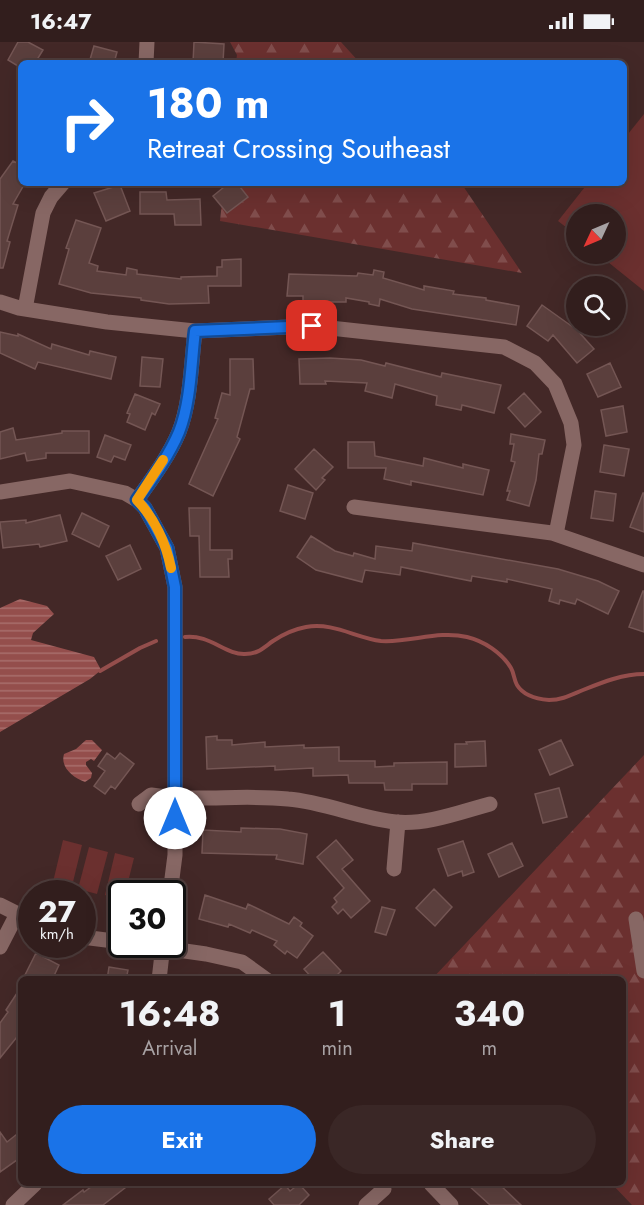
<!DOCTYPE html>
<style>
:root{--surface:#321e1d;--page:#3a2726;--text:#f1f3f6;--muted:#a8a2a4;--line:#4d3c3b;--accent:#1a73e8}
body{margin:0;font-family:Jost,sans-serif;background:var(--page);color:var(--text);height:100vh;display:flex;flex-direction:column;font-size:22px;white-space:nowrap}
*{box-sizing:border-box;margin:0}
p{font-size:20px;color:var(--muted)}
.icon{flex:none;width:33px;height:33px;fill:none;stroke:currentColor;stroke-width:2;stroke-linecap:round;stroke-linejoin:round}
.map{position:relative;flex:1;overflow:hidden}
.side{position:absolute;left:18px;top:934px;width:608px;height:210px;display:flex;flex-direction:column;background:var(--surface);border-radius:9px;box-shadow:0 6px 24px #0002,0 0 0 2px var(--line)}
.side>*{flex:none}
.banner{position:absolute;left:18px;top:18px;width:609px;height:126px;border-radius:9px;box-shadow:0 6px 24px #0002,0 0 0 2px var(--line);background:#1a73e8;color:#fff;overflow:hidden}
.needle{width:39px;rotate:226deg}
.controls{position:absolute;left:566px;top:162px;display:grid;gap:12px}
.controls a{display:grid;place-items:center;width:60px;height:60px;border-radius:50%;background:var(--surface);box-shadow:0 6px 24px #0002,0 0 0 2px var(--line);font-size:30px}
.speed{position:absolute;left:18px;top:838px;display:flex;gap:12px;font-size:30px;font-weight:700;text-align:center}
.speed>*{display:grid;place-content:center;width:78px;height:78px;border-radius:50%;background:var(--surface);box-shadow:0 6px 24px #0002,0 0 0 2px var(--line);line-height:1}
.speed small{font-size:15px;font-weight:400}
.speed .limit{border:3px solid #111;border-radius:9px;background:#fff;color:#111}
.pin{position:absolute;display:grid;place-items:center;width:51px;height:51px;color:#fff;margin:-26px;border-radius:12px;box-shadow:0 3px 9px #0006}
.me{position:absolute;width:66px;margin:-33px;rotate:0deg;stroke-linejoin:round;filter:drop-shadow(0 0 4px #0008)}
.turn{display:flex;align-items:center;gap:21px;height:126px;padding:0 30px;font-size:27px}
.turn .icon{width:78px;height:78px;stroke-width:2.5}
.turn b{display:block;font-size:42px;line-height:51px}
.eta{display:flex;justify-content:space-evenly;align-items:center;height:102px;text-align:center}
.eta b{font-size:36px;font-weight:700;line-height:42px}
.button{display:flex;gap:12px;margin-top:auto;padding:12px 30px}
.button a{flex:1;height:69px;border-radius:36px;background:var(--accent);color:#fff;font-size:24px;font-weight:700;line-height:69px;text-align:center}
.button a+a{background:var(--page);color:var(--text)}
.status{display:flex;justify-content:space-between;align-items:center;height:42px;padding:0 30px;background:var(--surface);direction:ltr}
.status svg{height:16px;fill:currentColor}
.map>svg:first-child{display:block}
.forest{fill:url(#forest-firs)}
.garden{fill:#6b302f}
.water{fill:url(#water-rules)}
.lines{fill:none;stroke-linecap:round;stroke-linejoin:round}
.stream{stroke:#944e4c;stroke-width:4}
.building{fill:#5b3f3d;stroke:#745654;stroke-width:1.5}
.minor{stroke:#876764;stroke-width:15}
.route-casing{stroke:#114b97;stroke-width:15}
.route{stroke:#1a73e8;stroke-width:10}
.slow{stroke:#f59e0b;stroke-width:10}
</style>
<div class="status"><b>16:47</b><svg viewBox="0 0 49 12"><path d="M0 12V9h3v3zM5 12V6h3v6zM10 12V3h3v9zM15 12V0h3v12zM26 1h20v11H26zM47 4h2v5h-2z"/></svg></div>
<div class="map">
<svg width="644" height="1163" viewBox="0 0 644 1163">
<defs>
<pattern id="forest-firs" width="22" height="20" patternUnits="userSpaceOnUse" patternTransform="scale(1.5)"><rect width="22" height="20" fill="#6b302f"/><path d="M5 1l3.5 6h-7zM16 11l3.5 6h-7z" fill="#804d4c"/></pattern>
<pattern id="water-rules" width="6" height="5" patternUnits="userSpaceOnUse" patternTransform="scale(1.5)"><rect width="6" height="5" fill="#944e4c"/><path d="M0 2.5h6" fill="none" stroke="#a86f6d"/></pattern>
</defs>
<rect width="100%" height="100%" fill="#432827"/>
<!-- forest -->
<path class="forest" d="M230,0H341L360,21H236L237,13Z
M224,141H461L522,231L220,179Z
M644,713V1163H632L612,1142H622V938H431Z"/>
<!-- garden -->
<path class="garden" d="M644,72V249L598,212H615V172H576V193L558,179L588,141H624V97Z
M63,798L82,803L72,844L53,840Z
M89,805L108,810L97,852L78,847Z
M115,811L134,816L125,852H122L121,857L105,853Z"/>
<!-- water -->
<path class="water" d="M20,557L47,564L54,572L33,591L31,598L94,615L100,626V629L90,637L0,690V566Z
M86,698H92L102,708L94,719L91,717L86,720V723L92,731L91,736L85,740C73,736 60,725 64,712L76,707Z"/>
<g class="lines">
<!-- stream -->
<path class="stream" d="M185,595C209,592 226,613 245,612C258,612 263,606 273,599C282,593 295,587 306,585C333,580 356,596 381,599C410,601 438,588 467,595C484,599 502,611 511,626C514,631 514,638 517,643C523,653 537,657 549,658C562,658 571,653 583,648C603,640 623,632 644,632
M100,629L140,606L156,599"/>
</g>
<!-- building -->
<path class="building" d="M18,0H28L43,8L35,21H21V26L8,18Z
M194,0L224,2L223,21H193Z
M94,4L117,10L114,21H89Z
M13,119L21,123V141H25L13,162L18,163L7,199L10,200L3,226H0V137Z
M229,141H237L248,155L227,171L213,154Z
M120,143L130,169L106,179L94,151Z
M140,150H166L167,158L200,157L201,183H175L174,172H140Z
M76,178L101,186L89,221L98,224L97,229L126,233L127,226L137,228V232L181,237V235L217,234V225H222V218L241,217V244H208L209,261L169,262L141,258V256L91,251L59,242L69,207L66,206Z
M374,228L384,230L383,236L424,248V244L454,249L453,252L486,256V258L519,264L516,283L412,267L380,257L379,264L369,262V260L346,256V260H312L303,259V254H287L289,232L357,234L358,231L373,233Z
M542,263L577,288L594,307L577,321L553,293L548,299L527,284Z
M0,290L18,294V292L51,307L52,302L89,313L90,309L116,315L111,337L38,320L35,327L0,311Z
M142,315L163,317L160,345L140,344Z
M330,316L361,318L385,324L386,321L441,335L442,331L501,343L494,371L462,363L461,368L436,363L437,354L395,342L392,356L365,349L367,341L325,339L326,342H300L299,317Z
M230,317H253L254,347H250L237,395L240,397L213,454L189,442L218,377L215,376L222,351L230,353Z
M610,321L621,345L598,355L587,332Z
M524,351L541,370L525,385L508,366Z
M135,352L160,362L155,373L152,371L145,388L127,380L130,372L127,371Z
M623,364L627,390L606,394L601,368Z
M13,386L16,398L62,391V389H89V411H46V416L27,419L25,411L0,417V390Z
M511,392L545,398L542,412H539L536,438L529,464L507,458L510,449H507L515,420L511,419L514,402H510Z
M105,393L131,403L125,418L114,414L111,420L97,415Z
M348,400H374L375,414L423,424L424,416L463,426V422L489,428L483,453L411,439V443L384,437L386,426H348Z
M604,403L629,407L624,434L600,430Z
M314,407L333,425L322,436L325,438L316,448L295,427Z
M288,443L313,451L305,477L280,469Z
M595,449L616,452L613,479L591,476Z
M643,451H644V490L630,485Z
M189,466H210V508H232V517H228L229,535H200L199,494H190Z
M82,471L109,484L99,505L72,492Z
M60,473L67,499L40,505L39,502L3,506L0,480L26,478V481Z
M311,494L335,509L353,514L354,511L375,517L376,504L412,509L413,501L558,527L598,539L619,549L608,572L577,557L575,562L560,558L559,562L549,559L552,547L507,537V540L472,534L471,539L401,525L400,533L365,528L362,540L316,528L297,515Z
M130,503L141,527L118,538L106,514Z
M643,549H644V590L629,585Z
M217,694V698H232V703L265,700V705L304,703V706L339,705V719H375V725L394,724V721L447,720V742H412V748H385L384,741H349L348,733L313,734V726L275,728V724L207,727L206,695Z
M561,698L573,723L550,733L539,708Z
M485,699L486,724L455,725V702H467L466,700Z
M107,711L115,717L120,711L134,722L115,747L111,744L105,752L94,744L105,729L98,724Z
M559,746L567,775L543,781L535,752Z
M241,786L280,787L307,792L303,822L276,817L277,813L202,811L203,788L241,790Z
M336,798L353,818L342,827L370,859L351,876L343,867L338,872L332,865L337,860L334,856L344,846L317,815Z
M463,799L474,830L463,834L462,829L448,834L438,807Z
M512,801L523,824L499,835L488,812Z
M434,847L452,865L435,884L416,866Z
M205,853L246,867L248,862L289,882L294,875L302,881L300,884L313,894L297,916L287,909L285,912L274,903L277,899L252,888L250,891L229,882L228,885L199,877Z
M382,865L395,868L386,893L375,890Z
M323,910L341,929L332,938H314L304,927Z
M36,911L59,923L52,938H29L24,935Z
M109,925L128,928L126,938H107Z
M21,945V990L0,1016V981L8,970L6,968Z
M21,1089V1115L0,1130V1090L7,1100Z
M95,1142H130L103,1163H63L83,1148L84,1150Z
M299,1142L309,1153L299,1163H274L269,1157L285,1143L290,1149Z
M467,1142H499L521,1163H490Z"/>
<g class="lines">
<!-- minor -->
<path class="minor" d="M146,21L147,0
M0,260L19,266L107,280L195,289L312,284L504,305L535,321L555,342L571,381L574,403L556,492
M25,267L43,171L51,155L63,141
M0,450L70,439L125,451L137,458L145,466L167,506L175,545V813L170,852
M137,458C152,437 169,414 179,390C191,359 191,322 195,289
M354,465L552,491L644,523
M139,762L151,753C196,760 242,752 288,757C325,760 359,776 396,780C427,783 460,770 490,762
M394,827L398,780
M0,863L32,879
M636,877L644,929
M82,895L122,900
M143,903L206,912L242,920L267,938
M0,905L17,872
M159,938L163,903
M431,1142L451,1163
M13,1163L35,1142
M366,1163L384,1147"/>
</g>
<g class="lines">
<!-- route casing -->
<g class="route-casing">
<path id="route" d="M175,776V545L167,506L145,466L137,458C152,437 169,414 179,390C191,360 191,321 195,289L312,284"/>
</g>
<!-- route -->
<use href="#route" class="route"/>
<!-- slow -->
<path class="slow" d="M163,418L137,458C154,476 166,501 171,526"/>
</g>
</svg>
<div class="controls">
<a><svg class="needle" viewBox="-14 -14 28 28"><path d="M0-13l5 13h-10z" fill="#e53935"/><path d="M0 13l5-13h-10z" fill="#a8a2a4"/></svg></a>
<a><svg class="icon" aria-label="search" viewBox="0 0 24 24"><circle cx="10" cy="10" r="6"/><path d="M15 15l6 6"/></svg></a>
</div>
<div class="speed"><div>27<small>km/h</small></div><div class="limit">30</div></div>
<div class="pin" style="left:312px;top:284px;background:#d93025"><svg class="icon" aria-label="arrive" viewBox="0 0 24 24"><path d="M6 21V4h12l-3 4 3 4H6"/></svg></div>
<svg class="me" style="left:175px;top:776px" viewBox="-20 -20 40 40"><circle r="19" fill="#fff"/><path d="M0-13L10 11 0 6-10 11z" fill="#1a73e8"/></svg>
<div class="banner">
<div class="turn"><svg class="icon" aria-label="right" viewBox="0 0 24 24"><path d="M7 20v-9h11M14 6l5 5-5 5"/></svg><div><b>180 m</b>Retreat Crossing Southeast</div></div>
</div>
<section class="side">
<div class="eta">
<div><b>16:48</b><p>Arrival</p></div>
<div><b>1</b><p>min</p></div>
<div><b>340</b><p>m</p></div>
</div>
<div class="button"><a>Exit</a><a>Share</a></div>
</section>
</div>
